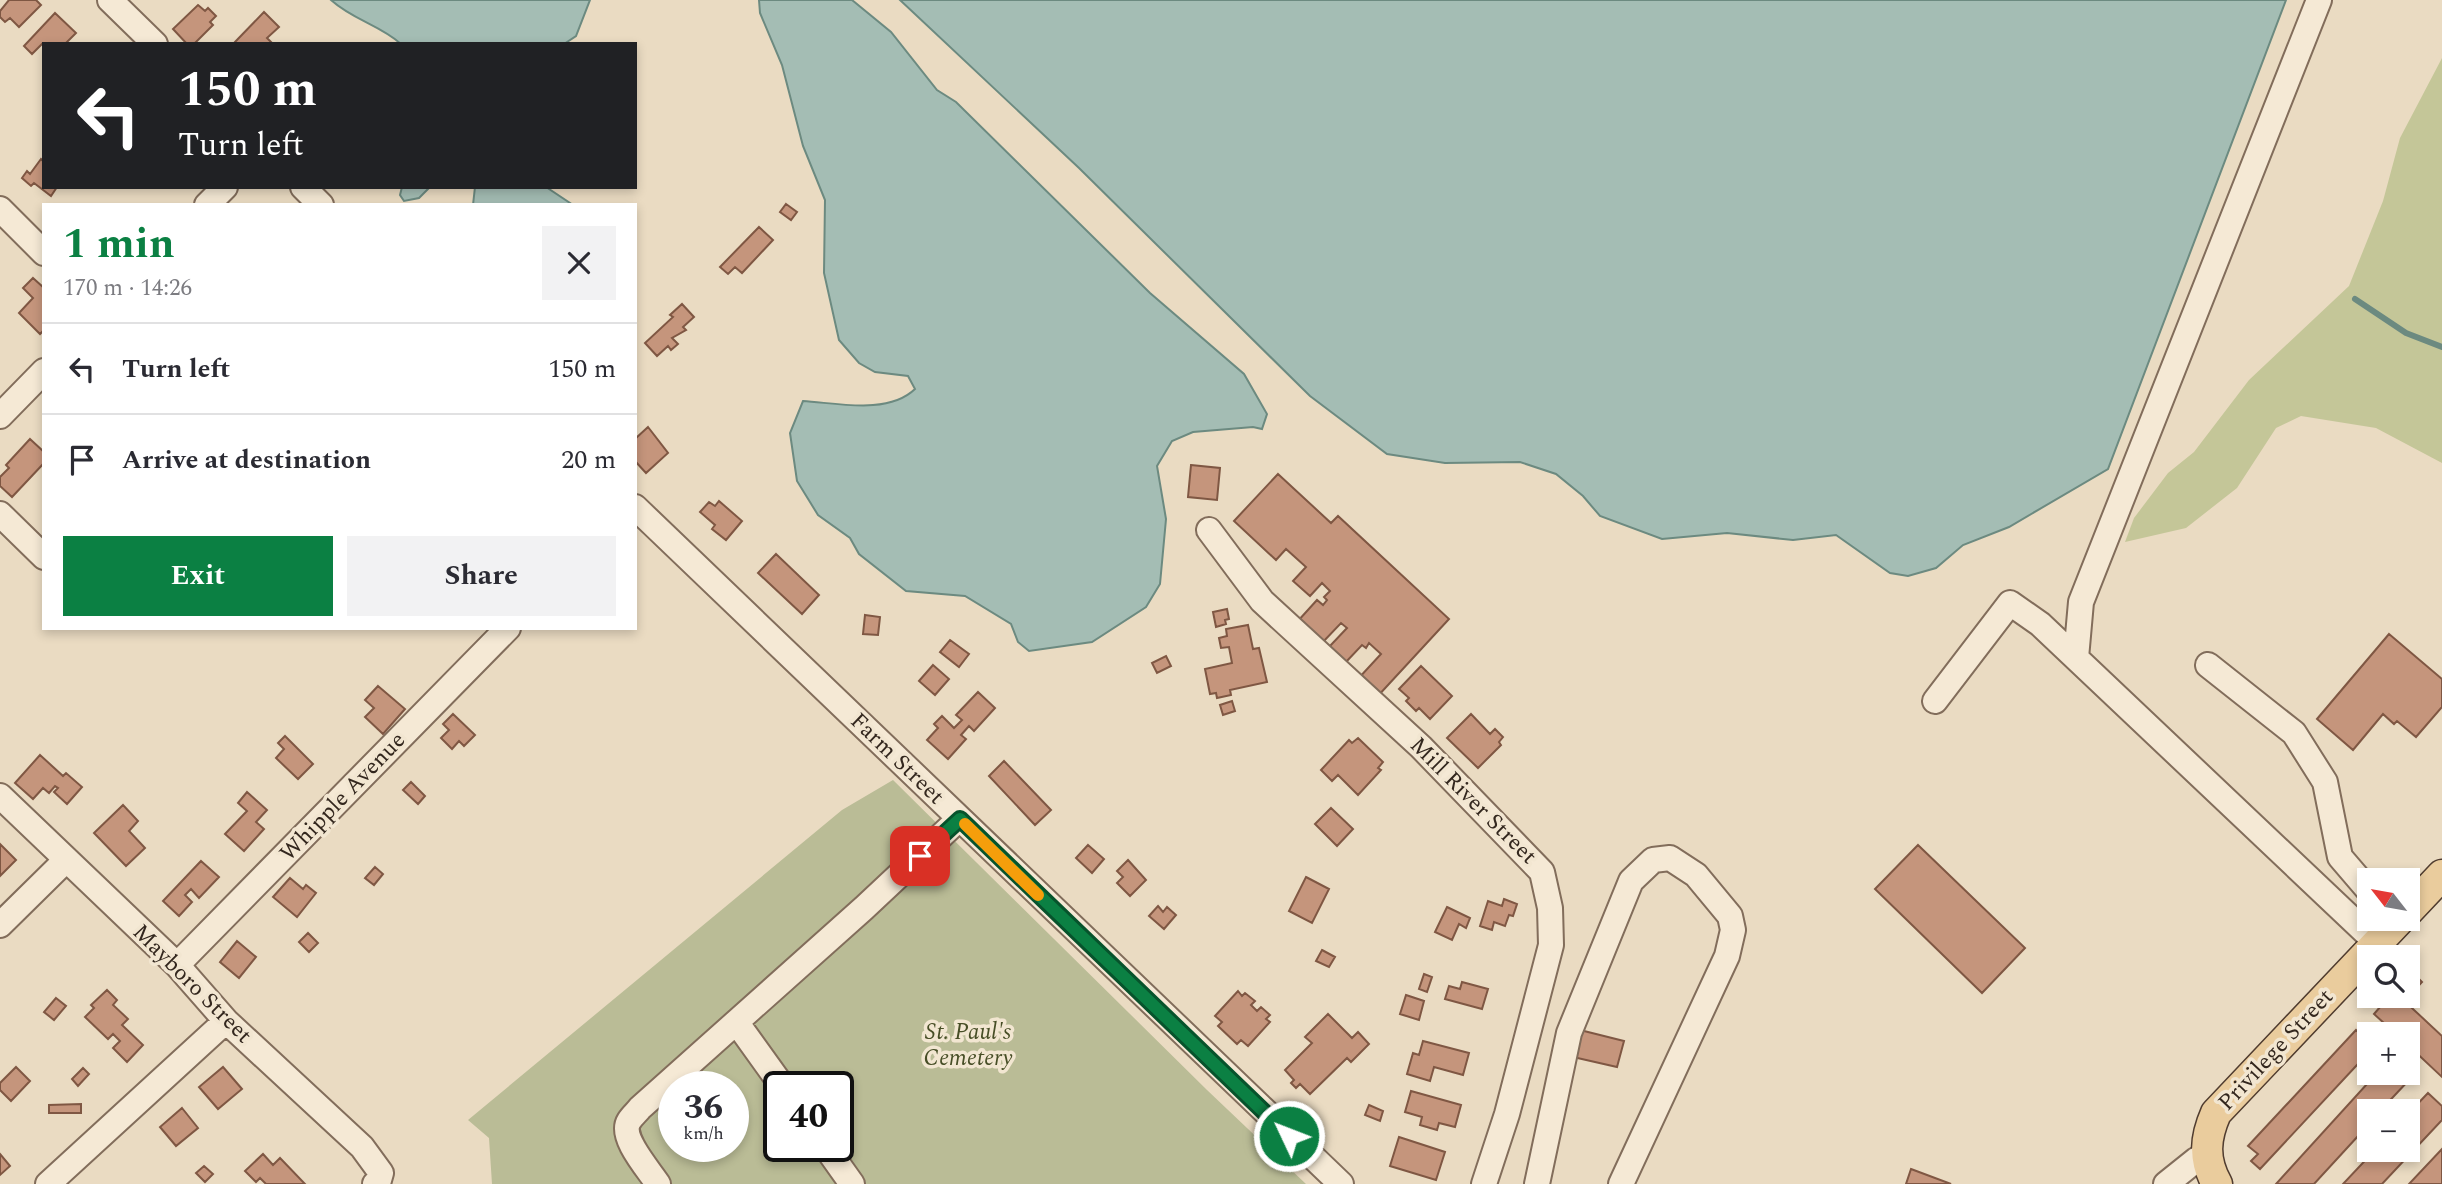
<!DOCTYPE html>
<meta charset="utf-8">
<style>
:root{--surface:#fff;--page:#f2f2f3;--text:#2b2b33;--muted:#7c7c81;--line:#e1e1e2;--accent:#0b8043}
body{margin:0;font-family:Spectral,serif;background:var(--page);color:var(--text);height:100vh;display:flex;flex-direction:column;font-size:26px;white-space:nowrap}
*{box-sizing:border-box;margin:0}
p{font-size:23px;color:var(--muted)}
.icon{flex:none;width:38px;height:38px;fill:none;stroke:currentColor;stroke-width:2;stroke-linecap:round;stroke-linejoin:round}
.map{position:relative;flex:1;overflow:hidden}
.drawer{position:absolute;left:42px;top:203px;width:595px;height:427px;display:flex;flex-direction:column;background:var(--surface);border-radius:0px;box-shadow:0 4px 10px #0003}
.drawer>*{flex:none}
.hud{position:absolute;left:42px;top:42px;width:595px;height:147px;border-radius:0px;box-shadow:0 4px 10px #0003;background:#202124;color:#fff;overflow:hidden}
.needle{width:46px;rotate:301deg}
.buttons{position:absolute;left:2357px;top:868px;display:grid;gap:14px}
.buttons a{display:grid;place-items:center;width:63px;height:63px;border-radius:0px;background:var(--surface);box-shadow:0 4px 10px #0003;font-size:35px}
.speed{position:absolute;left:658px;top:1071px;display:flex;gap:14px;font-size:35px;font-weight:700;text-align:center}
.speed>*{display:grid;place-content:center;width:91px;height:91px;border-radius:50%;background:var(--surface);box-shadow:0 4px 10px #0003;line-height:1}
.speed small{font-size:18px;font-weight:400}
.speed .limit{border:4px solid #111;border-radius:10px;background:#fff;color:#111}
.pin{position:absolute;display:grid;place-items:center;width:60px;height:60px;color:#fff;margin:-30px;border-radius:14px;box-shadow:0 4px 10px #0006}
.me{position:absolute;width:77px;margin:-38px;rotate:313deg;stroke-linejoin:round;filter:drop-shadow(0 0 5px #0008)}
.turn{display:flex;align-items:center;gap:24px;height:147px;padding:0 21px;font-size:32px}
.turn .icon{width:91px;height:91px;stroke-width:2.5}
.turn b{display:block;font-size:49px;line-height:60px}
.round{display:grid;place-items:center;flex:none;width:74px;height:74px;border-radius:0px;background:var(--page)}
.head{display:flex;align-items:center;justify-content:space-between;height:119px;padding:0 21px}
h1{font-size:42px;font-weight:700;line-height:52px;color:var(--accent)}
.action{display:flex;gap:14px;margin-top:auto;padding:14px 21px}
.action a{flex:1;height:80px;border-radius:0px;background:var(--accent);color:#fff;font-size:28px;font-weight:700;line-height:80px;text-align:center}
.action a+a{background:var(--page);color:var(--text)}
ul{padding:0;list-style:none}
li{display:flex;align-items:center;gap:21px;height:91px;padding:0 21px;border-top:2px solid var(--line)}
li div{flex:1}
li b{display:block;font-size:26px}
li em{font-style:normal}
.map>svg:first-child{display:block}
.green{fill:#c4c698}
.cemetery{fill:#babc96;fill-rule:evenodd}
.water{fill:#a4bdb4;stroke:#6c8a80;stroke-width:2}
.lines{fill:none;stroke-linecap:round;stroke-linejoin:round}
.stream{stroke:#6c8a80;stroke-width:6}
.building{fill:#c5957c;stroke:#7f5743;stroke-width:2}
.minor-casing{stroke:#826d5b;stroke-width:28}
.major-casing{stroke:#503c2f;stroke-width:33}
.minor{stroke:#f5e9d5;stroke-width:24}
.major{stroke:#eacc9d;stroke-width:30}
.route-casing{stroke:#07532c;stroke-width:18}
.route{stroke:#0b8043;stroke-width:12}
.slow{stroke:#f59e0b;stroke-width:12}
.labels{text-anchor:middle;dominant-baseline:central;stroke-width:7;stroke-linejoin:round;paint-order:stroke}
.street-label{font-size:23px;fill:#33271e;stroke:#f2e6d1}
.park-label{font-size:23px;font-style:italic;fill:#474e26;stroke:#f2e6d1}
</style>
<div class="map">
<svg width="2442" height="1184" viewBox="0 0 2442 1184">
<rect width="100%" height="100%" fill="#eadbc2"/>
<!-- green -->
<path class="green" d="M2442,58V463L2376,428L2301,416L2276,428L2237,488L2186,528L2125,542L2134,518L2168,473L2194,452L2249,380L2349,286L2383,201L2400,138Z"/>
<!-- cemetery -->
<path class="cemetery" d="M893,780L1207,1090L1306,1184H492L489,1138L468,1120L842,810ZM674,1087H733V1146H674ZM779,1087H838V1146H779Z"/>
<!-- water -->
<path class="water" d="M331,0H590L576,36L564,44H401C380,25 353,20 331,0Z
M759,0H852L891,32L937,90L956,102L1150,293L1244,374L1267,414L1262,429L1253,427L1193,432L1172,441L1157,466L1166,519L1160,584L1146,607L1092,642L1029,651L1018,642L1011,624L965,596L906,591L859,554L850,538L818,515L797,481L790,433L803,401C837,403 888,415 915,389L908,376L875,372L859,363L839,340L824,273L825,200L803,146L782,65L760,13Z
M900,0H2286L2108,469L2009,527L1963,545L1936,568L1908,576L1890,573L1836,535L1793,540L1727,533L1662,539L1600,516L1583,496L1556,474L1520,462L1445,463L1387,454L1310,396L1079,168Z
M402,187H430L419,198L404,201L400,195Z
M475,187H546L573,205H473Z"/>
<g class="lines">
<!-- stream -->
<path class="stream" d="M2355,299L2406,333L2442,347"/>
</g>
<!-- building -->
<path class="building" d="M9,0H36L41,5L19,27L10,18L5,22L0,17V11Z
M198,5L205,11L208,8L216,16L210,22L213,25L194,44H187L173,29Z
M264,12L279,27L267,38L273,44H236L235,42Z
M55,13L76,33L65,44H44V46L42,44L32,54L24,46Z
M41,159L44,162V187H57L51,196L34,183L31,186L22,178L27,171L30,174Z
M786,204L797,212L791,220L780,212Z
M759,227L773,240L742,273L735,267L728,274L720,267Z
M33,278L44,288V330L40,334L19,313L33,298L23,288Z
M682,304L694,317L683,327L686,330L672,338L678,344L671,350L668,346L657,356L645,343L673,317L670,315Z
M648,427L668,453L646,473L635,461V439Z
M30,439L44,452V463L12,497L0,486V477L9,468L6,465Z
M1191,465L1220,468L1217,500L1188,497Z
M1278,474L1331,523L1338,516L1449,619L1376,698L1357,680L1381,654L1369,643L1366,648L1362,645L1345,663L1329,647L1347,628L1341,623L1321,644L1297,622L1317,600L1323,605L1327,600L1324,597L1330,591L1322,583L1310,596L1293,581L1306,567L1286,549L1276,560L1234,521Z
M719,501L742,521L726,540L712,529L715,525L700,512L709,502L715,506Z
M776,554L819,595L802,614L758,573Z
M1227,609L1229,619L1225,620L1226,624L1216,627L1213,612Z
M865,615L880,617L878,635L863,634Z
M1248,625L1253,649L1259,648L1267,682L1230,690L1231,695L1217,698L1216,693L1210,694L1205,669L1232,663L1229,647L1221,648L1219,638L1227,636L1226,629Z
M2389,634L2442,679V707L2416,737L2397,721L2394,724L2383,714L2353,750L2317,719Z
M950,640L969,654L959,667L940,652Z
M1166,656L1171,666L1157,673L1152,663Z
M933,665L949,679L935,695L919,681Z
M1421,666L1452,696L1430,719L1419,708L1416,711L1406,701L1409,698L1399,689Z
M378,686L405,709L383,734L365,717L374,708L365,700Z
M978,692L995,708L974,731L969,726L961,735L966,739L948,759L927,740L938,728L934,724L942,716L954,728L962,720L956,715Z
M1232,701L1235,711L1223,715L1220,705Z
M453,714L475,735L464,746L459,741L452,749L441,738L449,730L443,724Z
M1471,714L1490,734L1495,729L1503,737L1499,742L1501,745L1478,768L1447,738Z
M285,736L313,764L298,779L276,758L284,749L278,743Z
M1358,738L1383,762L1378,768L1381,770L1358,795L1338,775L1332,781L1321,770L1349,740L1352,743Z
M40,755L63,776L66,773L82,787L67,804L54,792L58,788L55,786L49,793L43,788L33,799L15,783Z
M1004,761L1051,810L1035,825L989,776Z
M411,782L425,796L418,804L403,790Z
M247,792L267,810L256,822L264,829L244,851L225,834L247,811L238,803Z
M123,805L138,821L129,831L145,848L126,866L94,833Z
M1331,808L1353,829L1337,846L1315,824Z
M0,844L16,860L0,876Z
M1088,845L1104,859L1092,873L1076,858Z
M1918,845L2025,948L1982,993L1875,889Z
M1128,860L1146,880L1130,896L1117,883L1123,877L1117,871Z
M201,861L219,877L199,898L191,889L185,895L192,902L179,916L163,901Z
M375,867L383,874L374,885L365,878Z
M1306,877L1329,889L1312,923L1289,911Z
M290,878L303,889L306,885L316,893L297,917L273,897Z
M1504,899L1517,904L1513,916L1509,915L1505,926L1494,922L1492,930L1480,926L1488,901L1502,906Z
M1158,906L1163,912L1167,907L1176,915L1164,929L1149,916Z
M1447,907L1470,918L1466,928L1459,924L1452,940L1435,932Z
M308,933L318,943L309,952L299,942Z
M237,941L256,957L239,978L220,962Z
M1322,950L1335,957L1329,967L1316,961Z
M2408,968L2422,982L2409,996L2408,995Z
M1424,974L1432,977L1427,992L1419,989Z
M1462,982L1488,989L1482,1009L1445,999L1449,986L1460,989Z
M107,990L117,1000L113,1005L128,1019L122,1025L143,1045L127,1062L113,1048L120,1041L113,1034L108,1039L85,1017L94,1008L91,1005Z
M1238,991L1242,996L1245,993L1255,1001L1251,1005L1257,1011L1261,1007L1270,1015L1266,1019L1270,1022L1248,1046L1241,1040L1237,1044L1218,1026L1222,1022L1215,1016Z
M1406,995L1424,1001L1419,1020L1400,1014Z
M2377,996H2399L2442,1036V1077L2408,1045V1034H2396L2374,1014L2381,1006L2374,999Z
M56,998L66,1006L54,1020L44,1012Z
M1328,1014L1352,1038L1358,1032L1369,1044L1351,1062L1347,1058L1310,1094L1300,1084L1296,1088L1291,1083L1294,1080L1285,1070L1312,1043L1305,1037Z
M1580,1030L1624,1041L1617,1067L1573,1057Z
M2356,1030L2370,1043V1051L2260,1169L2251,1161L2258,1154L2248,1146Z
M1423,1041L1469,1053L1463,1075L1434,1067L1430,1081L1407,1074L1413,1053L1419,1055Z
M16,1067L30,1081L11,1101L0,1090V1083Z
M223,1067L242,1089L218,1109L199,1087Z
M83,1068L89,1074L78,1086L72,1079Z
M2377,1073H2400L2409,1080L2380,1111H2370V1123L2314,1184H2276Z
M1411,1091L1461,1105L1455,1127L1439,1123L1437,1130L1420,1125L1422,1117L1405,1112Z
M2428,1093L2442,1106V1120L2382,1184H2343L2375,1150H2408V1114Z
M81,1104V1113H49V1105Z
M1369,1105L1383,1111L1380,1121L1365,1115Z
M182,1108L198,1128L176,1146L160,1127Z
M1399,1137L1445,1152L1436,1180L1390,1166Z
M2442,1149V1184H2409Z
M0,1154L10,1166L0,1175Z
M263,1154L273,1165L280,1158L305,1184H266L260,1178L256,1182L245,1171Z
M204,1166L213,1174L205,1182L196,1173Z
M1911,1169L1951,1184H1906Z"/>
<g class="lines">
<!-- minor casing -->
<g class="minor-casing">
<path id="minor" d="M110,0L155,44
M303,187L321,205
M207,205L225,187
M0,209L44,253
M0,416L44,371
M635,507L1341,1184
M0,514L44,557
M1209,530L1262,601L1421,747L1542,872L1550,908L1551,945L1507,1114L1484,1184
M2076,658L2081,602L2319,0
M2208,665L2294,733L2325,782L2340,857L2370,892
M1935,701L2010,603L2040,624L2377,943
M0,796L177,965L226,1021L362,1147L381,1173L379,1180L375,1184
M0,925L66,860
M177,965L508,628
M737,1023L783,1087
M825,1146L852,1184
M48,1184L226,1021
M658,1184C649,1170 619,1137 629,1121C632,1116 637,1112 640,1108L864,908L959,819
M1537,1184L1569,1033L1631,881L1653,860L1670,858L1696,875L1730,916L1733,930L1727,956L1621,1184
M2166,1184L2196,1160L2206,1156"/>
</g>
<!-- major casing -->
<g class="major-casing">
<path id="major" d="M2408,911L2442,875
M2217,1184C2203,1159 2205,1138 2216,1113L2400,919"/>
</g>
<!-- minor -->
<use href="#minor" class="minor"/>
<!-- major -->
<use href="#major" class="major"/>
</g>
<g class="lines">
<!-- route casing -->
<g class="route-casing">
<path id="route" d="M920,856L960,819L1289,1136"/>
</g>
<!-- route -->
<use href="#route" class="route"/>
<!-- slow -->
<path class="slow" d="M965,824L1038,895"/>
</g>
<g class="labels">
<!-- street labels -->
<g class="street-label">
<text transform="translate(897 759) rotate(44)">Farm Street</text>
<text transform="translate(343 797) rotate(-46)">Whipple Avenue</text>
<text transform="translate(1473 801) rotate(45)">Mill River Street</text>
<text transform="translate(192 984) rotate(45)">Mayboro Street</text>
<text transform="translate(2276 1050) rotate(-47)">Privilege Street</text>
</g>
<!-- park labels -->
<g class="park-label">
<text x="968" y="1032">St. Paul's<tspan x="968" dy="26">Cemetery</tspan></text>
</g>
</g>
</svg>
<div class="buttons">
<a><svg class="needle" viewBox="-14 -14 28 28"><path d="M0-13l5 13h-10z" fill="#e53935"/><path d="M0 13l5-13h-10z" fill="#7c7c81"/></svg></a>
<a><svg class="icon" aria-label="search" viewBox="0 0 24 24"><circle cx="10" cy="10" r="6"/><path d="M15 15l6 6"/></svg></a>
<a>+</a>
<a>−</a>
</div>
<div class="speed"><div>36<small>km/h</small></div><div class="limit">40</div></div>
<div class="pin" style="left:920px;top:856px;background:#d93025"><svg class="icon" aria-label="arrive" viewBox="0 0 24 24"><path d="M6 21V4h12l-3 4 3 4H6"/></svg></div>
<svg class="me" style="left:1289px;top:1136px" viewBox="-20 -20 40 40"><circle r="17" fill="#0b8043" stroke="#fff" stroke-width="3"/><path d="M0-11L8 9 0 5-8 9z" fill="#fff"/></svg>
<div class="hud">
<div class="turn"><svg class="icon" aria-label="left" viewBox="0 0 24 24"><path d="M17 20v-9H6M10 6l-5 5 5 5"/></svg><div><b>150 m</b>Turn left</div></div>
</div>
<section class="drawer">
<div class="head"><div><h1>1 min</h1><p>170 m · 14:26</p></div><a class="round"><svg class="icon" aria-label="close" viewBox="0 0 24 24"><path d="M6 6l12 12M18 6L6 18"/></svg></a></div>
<ul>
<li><svg class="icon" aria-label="left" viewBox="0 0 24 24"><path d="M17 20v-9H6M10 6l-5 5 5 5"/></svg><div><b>Turn left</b></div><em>150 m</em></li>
<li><svg class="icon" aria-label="arrive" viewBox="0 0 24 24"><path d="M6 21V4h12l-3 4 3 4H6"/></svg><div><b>Arrive at destination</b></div><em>20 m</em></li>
</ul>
<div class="action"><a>Exit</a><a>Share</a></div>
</section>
</div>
